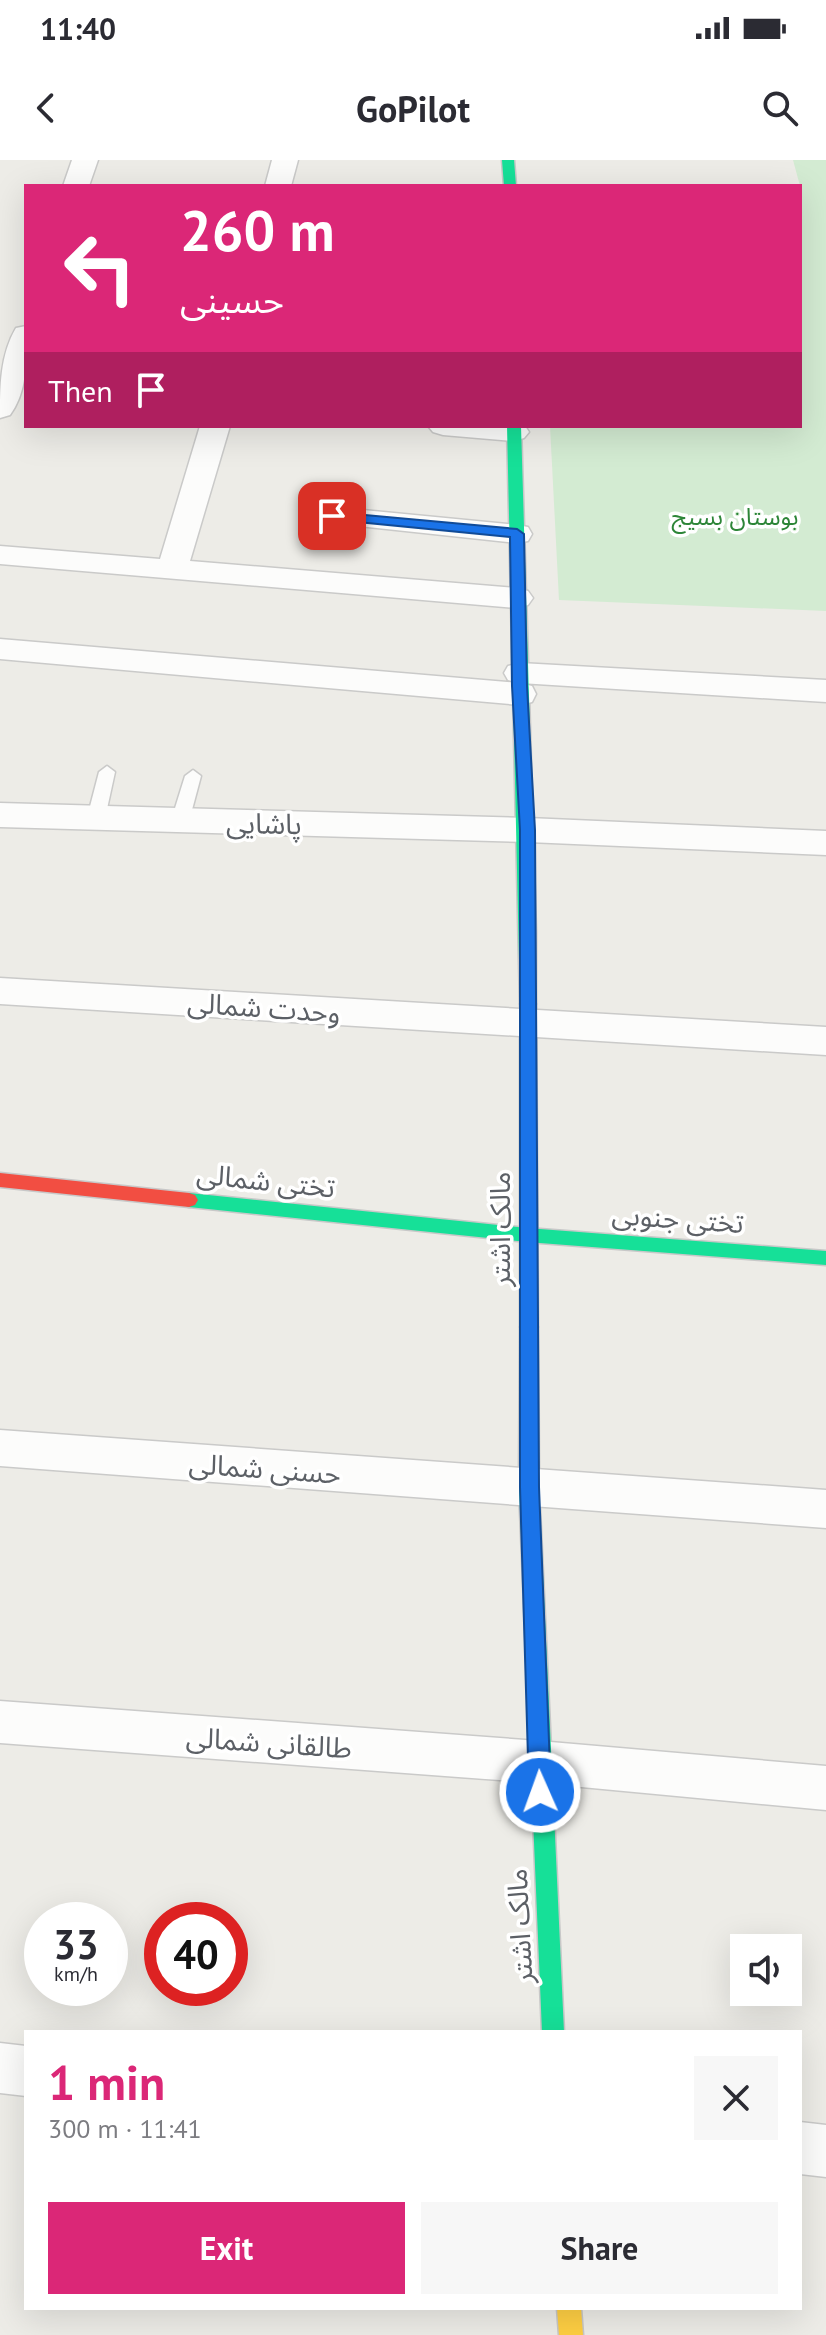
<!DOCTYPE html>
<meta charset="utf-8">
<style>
:root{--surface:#fff;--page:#f7f7f7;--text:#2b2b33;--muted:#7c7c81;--accent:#db2777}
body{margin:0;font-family:"PT Sans","Noto Sans Arabic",sans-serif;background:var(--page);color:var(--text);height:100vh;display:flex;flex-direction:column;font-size:30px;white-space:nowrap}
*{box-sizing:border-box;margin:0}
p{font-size:26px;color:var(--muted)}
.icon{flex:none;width:44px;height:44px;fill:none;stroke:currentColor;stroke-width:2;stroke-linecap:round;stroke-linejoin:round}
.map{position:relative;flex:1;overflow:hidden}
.details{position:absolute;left:24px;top:1870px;width:778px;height:280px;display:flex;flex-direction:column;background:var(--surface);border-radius:0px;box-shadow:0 8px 32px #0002}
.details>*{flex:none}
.hud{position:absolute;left:24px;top:24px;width:778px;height:244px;border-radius:0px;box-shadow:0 8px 32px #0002;background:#db2777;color:#fff;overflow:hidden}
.buttons{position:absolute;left:730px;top:1774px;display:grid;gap:16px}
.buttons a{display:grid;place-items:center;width:72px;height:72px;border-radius:0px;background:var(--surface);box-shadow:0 8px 32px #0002;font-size:40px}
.speed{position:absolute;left:24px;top:1742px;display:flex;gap:16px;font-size:40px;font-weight:700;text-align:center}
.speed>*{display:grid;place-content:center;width:104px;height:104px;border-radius:50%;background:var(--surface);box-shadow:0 8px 32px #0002;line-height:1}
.speed small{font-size:20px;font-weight:400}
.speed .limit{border:12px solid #d22;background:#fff;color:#111}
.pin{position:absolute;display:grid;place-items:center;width:68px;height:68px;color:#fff;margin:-34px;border-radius:16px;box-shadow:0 4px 12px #0006}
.me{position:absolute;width:88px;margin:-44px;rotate:358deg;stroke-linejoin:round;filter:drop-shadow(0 0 6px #0008)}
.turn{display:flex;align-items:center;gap:28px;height:168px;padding:0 24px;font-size:36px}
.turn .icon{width:104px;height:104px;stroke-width:2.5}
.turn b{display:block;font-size:56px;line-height:68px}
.then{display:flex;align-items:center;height:76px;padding:0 24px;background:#0003;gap:16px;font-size:30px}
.round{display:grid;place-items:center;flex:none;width:84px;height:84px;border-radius:0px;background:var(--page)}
.head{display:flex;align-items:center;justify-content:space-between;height:136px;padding:0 24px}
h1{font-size:48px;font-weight:700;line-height:60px;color:var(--accent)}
.cta{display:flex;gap:16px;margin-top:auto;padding:16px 24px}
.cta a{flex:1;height:92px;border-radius:0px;background:var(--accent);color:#fff;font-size:32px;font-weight:700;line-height:92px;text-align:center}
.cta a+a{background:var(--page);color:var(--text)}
.status{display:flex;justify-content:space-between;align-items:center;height:56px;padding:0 40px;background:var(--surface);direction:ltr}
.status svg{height:22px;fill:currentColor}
header{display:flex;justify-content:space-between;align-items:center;height:104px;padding:0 24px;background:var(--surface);font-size:36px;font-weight:700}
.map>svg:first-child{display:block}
.green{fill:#d3ebd2}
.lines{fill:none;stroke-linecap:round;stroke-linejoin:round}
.lane-casing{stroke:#cacac9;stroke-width:3}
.street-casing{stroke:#cacac9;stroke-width:3}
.fast-casing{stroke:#c8c8c8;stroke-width:3}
.slow-casing{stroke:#c8c8c8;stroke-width:3}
.jam-casing{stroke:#c8c8c8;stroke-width:3}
.lane{fill:#fcfcfb;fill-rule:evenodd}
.street{fill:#fcfcfb;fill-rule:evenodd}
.fast{fill:#16e098;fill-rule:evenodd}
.slow{fill:#ffcf43;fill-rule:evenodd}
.jam{fill:#f24e42;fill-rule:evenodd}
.route{fill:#1a73e8;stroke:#114b97;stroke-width:2}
.labels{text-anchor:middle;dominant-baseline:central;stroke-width:7;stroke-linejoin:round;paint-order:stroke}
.far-park-label{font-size:24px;fill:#2c8537;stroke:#fff}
.street-label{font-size:28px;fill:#5c6066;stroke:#fff}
</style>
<div class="status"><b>11:40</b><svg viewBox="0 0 49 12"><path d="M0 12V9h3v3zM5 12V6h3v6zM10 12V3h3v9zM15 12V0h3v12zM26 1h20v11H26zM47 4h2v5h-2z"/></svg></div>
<header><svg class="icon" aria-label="back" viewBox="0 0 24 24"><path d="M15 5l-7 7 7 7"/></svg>GoPilot<svg class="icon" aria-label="search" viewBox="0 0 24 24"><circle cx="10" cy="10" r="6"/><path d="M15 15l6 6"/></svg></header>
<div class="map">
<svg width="826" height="2175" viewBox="0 0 826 2175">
<rect width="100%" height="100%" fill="#edece7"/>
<!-- green -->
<path class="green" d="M793,0H826V451L559,440L550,266H800V26Z"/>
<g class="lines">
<!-- lane casing -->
<g class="lane-casing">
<path id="lane" d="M107,606L115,612L105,658L96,664L87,658L99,612Z
M193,610L201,616L189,661L180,667L174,665L171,661L185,616Z"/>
</g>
<!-- street casing -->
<g class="street-casing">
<path id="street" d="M72,0H98L89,26H63Z
M272,0H298L291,26H265Z
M26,166C26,196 29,229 10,255L0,258C0,227 0,195 16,168Z
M200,266H230L190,401L517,428L528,431L533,438L528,445L517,448L0,404V386L160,399Z
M428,266H525L529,272L524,278L514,281L443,275L433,272Z
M332,347L517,365L528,367L532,374L528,381L517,383L321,362L317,356L321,350Z
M0,479L520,523L508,520L504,513L508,506L520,503L826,520V542L520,523L532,526L536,534L532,542L520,545L0,499Z
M0,643L528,658L826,671V695L528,682L0,667Z
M0,818L826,867V895L0,844Z
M0,1270L826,1330V1368L0,1306Z
M0,1541L539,1581L826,1606V1650L539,1623L0,1583Z
M0,1883L26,1886V1936L0,1933Z
M800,1962L826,1965V2017L800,2014Z"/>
</g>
<!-- fast casing -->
<g class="fast-casing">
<path id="fast" d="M502,0H514L516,26H504Z
M507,266H521L536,772V844L528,850L520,844Z
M189,1033L527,1068L826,1091V1105L527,1082L189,1047L183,1045L180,1040L183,1035Z
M529,1160L536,1162L538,1167L539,1327L564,1872H542L519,1327L520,1167L522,1162Z"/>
</g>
<!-- slow casing -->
<g class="slow-casing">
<path id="slow" d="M557,2148H581L583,2175H559Z"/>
</g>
<!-- jam casing -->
<g class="jam-casing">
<path id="jam" d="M528,838L536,844L538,1167L536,1172H522L520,1167V844Z
M0,1013L189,1033L195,1035L198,1040L195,1045L189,1047L0,1027Z"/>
</g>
<!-- lane -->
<use href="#lane" class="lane"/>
<!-- street -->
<use href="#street" class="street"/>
<!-- fast -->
<use href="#fast" class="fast"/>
<!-- slow -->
<use href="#slow" class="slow"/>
<!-- jam -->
<use href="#jam" class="jam"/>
</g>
<!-- route -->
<path class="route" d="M332,352L517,369L524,374L527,526L535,670L539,1327L551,1632L548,1639L540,1642L533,1639L529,1632L520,1327V670L512,526L510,377L327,359L325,356Z"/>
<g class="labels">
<!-- far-park labels -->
<g class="far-park-label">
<text x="735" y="356">بوستان بسیج</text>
</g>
<!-- street labels -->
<g class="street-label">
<text transform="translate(264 663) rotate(1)">پاشایی</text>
<text transform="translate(264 847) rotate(4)">وحدت شمالی</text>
<text transform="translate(266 1020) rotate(6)">تختی شمالی</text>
<text transform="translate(678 1058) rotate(4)">تختی جنوبی</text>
<text transform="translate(499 1069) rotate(-90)">مالک اشتر</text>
<text transform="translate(265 1308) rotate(4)">حسنی شمالی</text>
<text transform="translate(269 1582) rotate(4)">طالقانی شمالی</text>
<text transform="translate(519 1766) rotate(-93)">مالک اشتر</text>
</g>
</g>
</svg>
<div class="buttons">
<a><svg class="icon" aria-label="sound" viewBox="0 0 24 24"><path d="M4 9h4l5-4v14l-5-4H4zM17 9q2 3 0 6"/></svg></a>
</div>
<div class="speed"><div>33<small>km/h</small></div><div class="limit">40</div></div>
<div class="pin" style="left:332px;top:356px;background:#d93025"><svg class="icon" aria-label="arrive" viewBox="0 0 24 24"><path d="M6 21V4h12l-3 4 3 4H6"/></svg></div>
<svg class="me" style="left:540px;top:1632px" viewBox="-20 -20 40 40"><circle r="17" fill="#1a73e8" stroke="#fff" stroke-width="3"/><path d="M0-11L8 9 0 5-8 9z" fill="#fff"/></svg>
<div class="hud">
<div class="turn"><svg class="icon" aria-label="left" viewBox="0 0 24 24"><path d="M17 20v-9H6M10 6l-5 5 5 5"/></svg><div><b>260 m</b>حسینی</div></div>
<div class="then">Then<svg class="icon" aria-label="arrive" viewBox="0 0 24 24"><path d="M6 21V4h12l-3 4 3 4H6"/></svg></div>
</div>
<section class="details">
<div class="head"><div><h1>1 min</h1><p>300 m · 11:41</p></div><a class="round"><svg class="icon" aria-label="close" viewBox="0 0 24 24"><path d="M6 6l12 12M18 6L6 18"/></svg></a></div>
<div class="cta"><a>Exit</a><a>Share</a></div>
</section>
</div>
